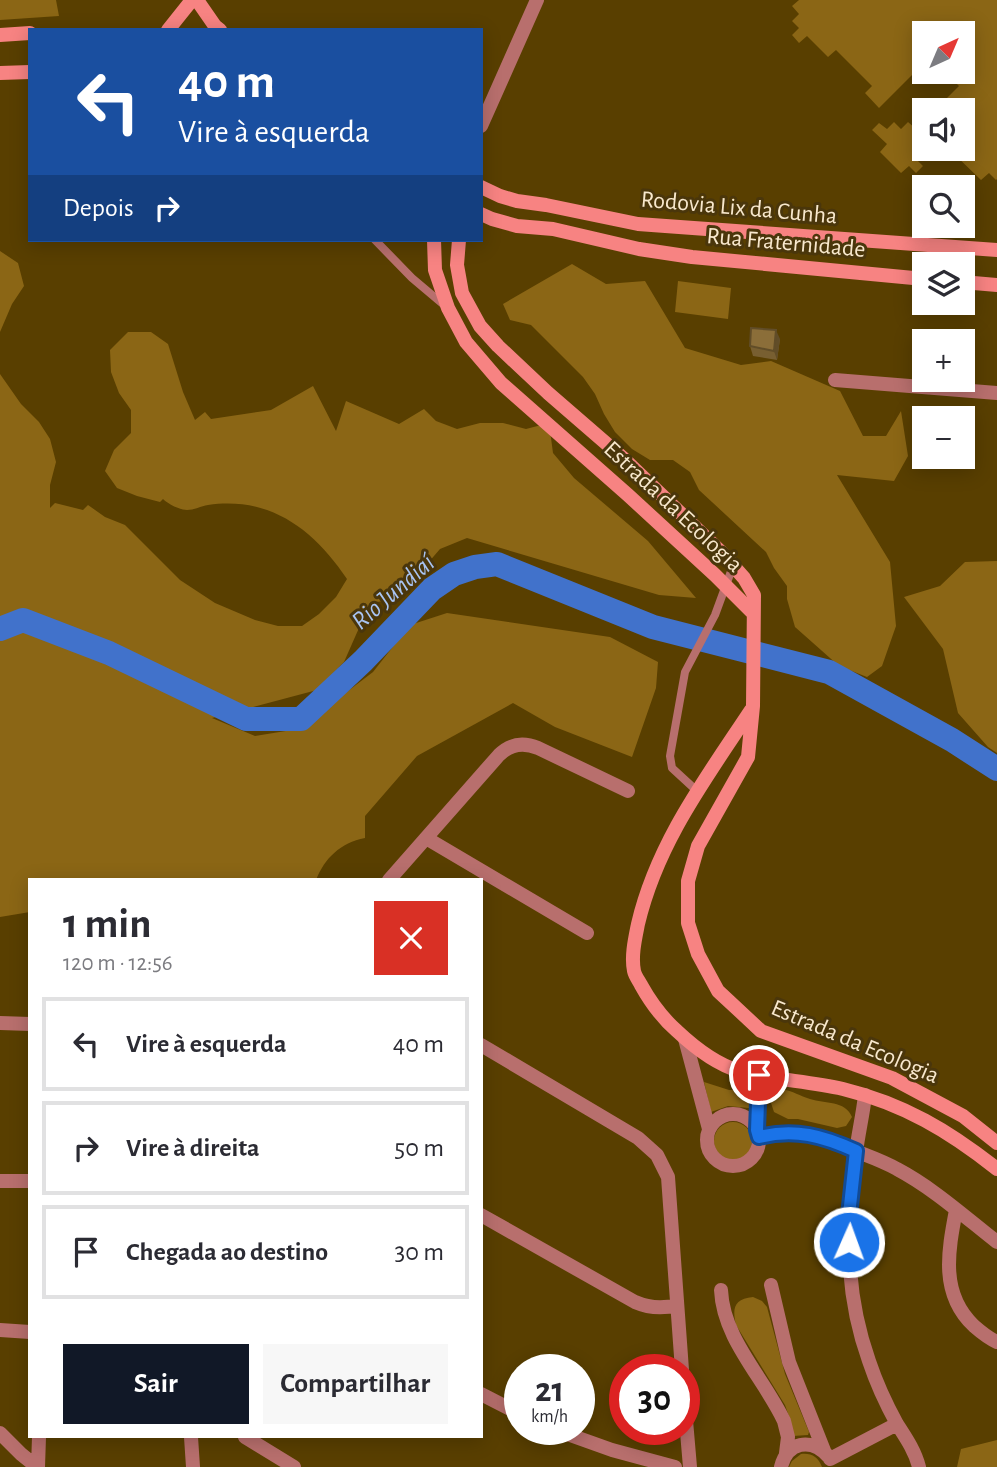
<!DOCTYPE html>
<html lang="pt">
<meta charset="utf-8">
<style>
:root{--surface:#fff;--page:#f7f7f7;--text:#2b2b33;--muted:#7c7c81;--line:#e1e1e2;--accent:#111827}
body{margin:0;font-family:"Alegreya Sans",sans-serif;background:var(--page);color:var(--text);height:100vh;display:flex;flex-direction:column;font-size:26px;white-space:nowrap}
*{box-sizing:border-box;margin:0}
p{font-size:23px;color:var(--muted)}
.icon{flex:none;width:38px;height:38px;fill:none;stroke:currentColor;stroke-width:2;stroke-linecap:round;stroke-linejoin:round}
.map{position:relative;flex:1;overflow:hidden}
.panel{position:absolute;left:28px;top:878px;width:455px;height:560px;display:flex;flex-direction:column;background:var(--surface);border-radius:0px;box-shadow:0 4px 18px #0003}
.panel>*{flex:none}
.hud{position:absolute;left:28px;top:28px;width:455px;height:214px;border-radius:0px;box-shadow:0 4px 18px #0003;background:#1a4fa0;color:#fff;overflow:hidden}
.needle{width:46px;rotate:44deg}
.fabs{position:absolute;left:912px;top:21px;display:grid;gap:14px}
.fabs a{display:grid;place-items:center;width:63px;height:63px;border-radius:0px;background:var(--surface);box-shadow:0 4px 18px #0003;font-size:35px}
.speed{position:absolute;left:504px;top:1354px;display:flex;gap:14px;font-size:35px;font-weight:700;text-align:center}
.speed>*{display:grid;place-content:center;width:91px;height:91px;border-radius:50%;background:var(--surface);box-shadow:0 4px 18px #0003;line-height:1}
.speed small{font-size:18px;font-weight:400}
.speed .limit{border:10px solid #d22;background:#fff;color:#111}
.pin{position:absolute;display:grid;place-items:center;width:60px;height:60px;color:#fff;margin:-30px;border:4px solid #fff;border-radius:50%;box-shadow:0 2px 7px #0007}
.me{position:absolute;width:77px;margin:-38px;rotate:2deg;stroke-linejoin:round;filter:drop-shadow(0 0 5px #0008)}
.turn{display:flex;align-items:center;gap:24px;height:147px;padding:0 35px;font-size:32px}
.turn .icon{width:91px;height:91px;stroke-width:2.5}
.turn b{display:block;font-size:49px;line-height:60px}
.then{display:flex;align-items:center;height:66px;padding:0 35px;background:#0003;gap:14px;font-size:26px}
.round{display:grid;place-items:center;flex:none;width:74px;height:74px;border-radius:0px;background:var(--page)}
.overview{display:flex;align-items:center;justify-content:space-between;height:119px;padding:0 35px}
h1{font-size:42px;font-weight:600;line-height:52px}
.button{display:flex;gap:14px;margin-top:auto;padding:14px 35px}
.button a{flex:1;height:80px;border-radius:0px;background:var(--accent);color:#fff;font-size:28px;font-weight:600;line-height:80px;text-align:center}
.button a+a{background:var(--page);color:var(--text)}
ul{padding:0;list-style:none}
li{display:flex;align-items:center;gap:21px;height:94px;margin:0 14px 10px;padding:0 21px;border:4px solid var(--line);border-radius:0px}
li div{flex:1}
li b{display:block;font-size:26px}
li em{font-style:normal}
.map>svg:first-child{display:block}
.green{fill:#8b6615}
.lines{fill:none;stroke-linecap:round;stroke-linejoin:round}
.river{stroke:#4172cb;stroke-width:24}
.lane{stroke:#b86f6d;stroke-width:8}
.street{stroke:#b86f6d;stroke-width:14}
.secondary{stroke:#f78382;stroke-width:14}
.wall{fill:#785f31}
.shaded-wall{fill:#614d28}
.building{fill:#8b6e39;stroke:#614d28;stroke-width:2}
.route-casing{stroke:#114b97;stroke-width:18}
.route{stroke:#1a73e8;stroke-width:12}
.labels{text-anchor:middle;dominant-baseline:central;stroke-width:6;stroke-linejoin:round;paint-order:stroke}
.street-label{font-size:24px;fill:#f8e8cd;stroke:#4a360b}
.water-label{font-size:26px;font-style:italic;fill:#a9c4f2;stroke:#4a360b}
</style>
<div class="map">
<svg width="997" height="1467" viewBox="0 0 997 1467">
<rect width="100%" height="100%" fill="#593f00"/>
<!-- green -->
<path class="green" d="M0,0H56L59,16L0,20Z
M799,0H997V179L996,180L989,173L981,180L952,152L945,159L935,149H962V110H940L937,108L959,86L945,72H962V33H924V72H930L923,79L915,72L879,108L865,93L872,86L836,50L828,57L807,36L799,43L792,35L799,28L792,21L799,14L792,6Z
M924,121V138L916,144L923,151L916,159L923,166L916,173L909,166L901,173L880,152L887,144L872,130L879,123L887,129L894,122L901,129L908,122L916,129Z
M0,251L18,263L24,286L12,304L0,332Z
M572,264L606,284L645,281L685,348L741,365L771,361L840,391L863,436H886L901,411L908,456L894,481L837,475L890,562L896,626L882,666L867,677L839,666L795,627L787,599V586L774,568L766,552L699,490L690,472L673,460H650L632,449L615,432L604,414L595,394L583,377L531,325L510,320L503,304Z
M678,281L731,288L728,319L675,312Z
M128,332H151L168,344L183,392L195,420L205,412L211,419L271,410L313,386L336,431L346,401L399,424L424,409L436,421L457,429L480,423H503L526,429L549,423L553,453L574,478L648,541L696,598L659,595L467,538L440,549L397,599L370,603L344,662L317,690L212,718L255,736L298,729L373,672L410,625L447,613L610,637L658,662L656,688L632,757L555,727L513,703L417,756L365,816V838C340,843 325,858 316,880H30V912L0,917V374L21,404L39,422L50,439L56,462L50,485V508L55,503L83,510L88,505L105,517L125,525L180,580L215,603L255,620L278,626H302L319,614L336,597L347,579C314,530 271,496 208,505C201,506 194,510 187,510C180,510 168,504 163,499L160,502L137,496L117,488L105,471L114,450L131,433V410L119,393L111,372L110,350Z
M997,561V753L988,747L958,713L943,649L904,597L940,586L965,562Z
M704,1082L729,1090H747L751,1106L749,1108L728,1106L711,1112Z
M782,1089C793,1091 800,1096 810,1099C825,1104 845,1100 852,1117L846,1126L837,1128L798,1119H788L774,1112L771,1103L775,1094Z
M714 1141a19 19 0 1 1 38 0a19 19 0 1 1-38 0Z
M753,1297L762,1301L767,1307L785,1374L809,1432L808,1435L793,1436L790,1419L785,1405L736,1325C732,1308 734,1299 753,1297Z
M997,1440V1467H957L961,1449Z
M801,1454C812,1453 818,1457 822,1467H789L792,1461Z"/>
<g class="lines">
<!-- river -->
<path class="river" d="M0,629L23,620L109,653L246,719H301L363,661L432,589L454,574L475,567L497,564L653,627L829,672L952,740L997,769"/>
<!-- lane -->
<path class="lane" d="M375,240L412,278L444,305
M697,791L672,768L670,756L685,672L715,615L733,566"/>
<!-- street -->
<path class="street" d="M481,126L537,0
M835,380L997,393
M426,838L587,933
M389,880L499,755C510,744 523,742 538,748L628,791
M0,1023L30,1024
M685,1039L709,1129
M481,1045L638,1138L657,1155L668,1177L682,1370
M865,1095C863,1115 858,1134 856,1153C846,1225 844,1291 869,1361C876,1382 886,1404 897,1424C906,1438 915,1451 919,1467
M707 1140a26 26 0 1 1 52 0a26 26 0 1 1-52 0Z
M757,1130L759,1075
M759,1137C794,1128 821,1135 853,1150C868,1156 883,1161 897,1169C933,1188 965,1217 997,1242
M0,1181H30
M956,1210C948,1252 940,1294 974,1326C982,1333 988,1338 997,1342
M481,1215L635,1302C649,1308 662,1309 677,1305
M771,1285L789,1362L825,1453
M721,1290C723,1339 764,1378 784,1421L788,1437L786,1453
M0,1330L30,1332
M481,1394L520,1414
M684,1397L690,1467
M556,1430L612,1450L675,1467
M0,1433L21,1454L37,1467
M191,1437L193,1467
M245,1437L294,1467
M830,1459L897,1424
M38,1467L39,1437
M781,1467C787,1442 811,1437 828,1456"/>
<!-- secondary -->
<path class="secondary" d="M197,0L215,26L220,30
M168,30L192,0
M0,35L30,33
M0,73L30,72
M481,187L500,196L517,201L546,205L638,224L997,250
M481,214L492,219L517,226L553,229L639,249L692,257L924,279
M434,240L435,270L448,308L466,342L501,383L628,495L715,575L753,613
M459,240L457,265L462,293L480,326L498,346L548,393L623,458L720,551L744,578L754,595L753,706L748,757L698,846L688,881V923L698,954L718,991L761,1031L892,1078L963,1116L997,1143
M962,282L997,285
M751,710C706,778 657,843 638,924C635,939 631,956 634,971C635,976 639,981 641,985C651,1003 662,1018 677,1031C694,1047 716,1064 739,1071C773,1080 809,1081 843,1089C904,1104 949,1131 997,1169"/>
</g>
<!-- wall -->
<path class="wall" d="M780,339L777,360L753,356L750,346Z"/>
<!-- shaded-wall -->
<path class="shaded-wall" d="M776,330L780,339L777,360L774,351Z"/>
<!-- building -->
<path class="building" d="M751,328L776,330L774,351L750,346Z"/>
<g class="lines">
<!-- route casing -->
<g class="route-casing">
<path id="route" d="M759,1075L757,1130L759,1137C795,1128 823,1136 856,1151L849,1215V1242"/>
</g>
<!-- route -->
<use href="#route" class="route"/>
</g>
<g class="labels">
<!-- street labels -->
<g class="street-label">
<text transform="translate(739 208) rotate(5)">Rodovia Lix da Cunha</text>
<text transform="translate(786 243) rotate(5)">Rua Fraternidade</text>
<text transform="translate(673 507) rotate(43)">Estrada da Ecologia</text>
<text transform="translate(855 1042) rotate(23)">Estrada da Ecologia</text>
</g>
<!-- water labels -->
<g class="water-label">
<text transform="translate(393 592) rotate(-41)">Rio Jundiaí</text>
</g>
</g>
</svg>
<div class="fabs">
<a><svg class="needle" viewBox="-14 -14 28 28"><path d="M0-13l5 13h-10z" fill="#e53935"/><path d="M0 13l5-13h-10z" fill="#7c7c81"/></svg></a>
<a><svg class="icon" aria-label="sound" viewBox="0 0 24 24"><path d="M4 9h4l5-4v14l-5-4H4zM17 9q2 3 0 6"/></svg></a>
<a><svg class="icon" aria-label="search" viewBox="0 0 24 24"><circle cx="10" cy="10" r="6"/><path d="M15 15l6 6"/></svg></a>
<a><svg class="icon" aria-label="layers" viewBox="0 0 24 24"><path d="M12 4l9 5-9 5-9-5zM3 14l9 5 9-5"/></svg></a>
<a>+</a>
<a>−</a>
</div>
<div class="speed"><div>21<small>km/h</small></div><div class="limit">30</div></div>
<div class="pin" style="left:759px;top:1075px;background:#d93025"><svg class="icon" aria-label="arrive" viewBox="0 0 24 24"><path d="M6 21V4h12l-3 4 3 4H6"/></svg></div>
<svg class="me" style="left:849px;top:1242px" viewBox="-20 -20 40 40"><circle r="17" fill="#1a73e8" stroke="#fff" stroke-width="3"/><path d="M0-11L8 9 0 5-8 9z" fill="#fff"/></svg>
<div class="hud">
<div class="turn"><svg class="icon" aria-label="left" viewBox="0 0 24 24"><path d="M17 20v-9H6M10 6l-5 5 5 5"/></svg><div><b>40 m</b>Vire à esquerda</div></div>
<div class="then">Depois<svg class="icon" aria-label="right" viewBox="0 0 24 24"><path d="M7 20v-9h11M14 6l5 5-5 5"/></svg></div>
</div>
<section class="panel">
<div class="overview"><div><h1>1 min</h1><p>120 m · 12:56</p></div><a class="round" style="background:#d93025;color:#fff"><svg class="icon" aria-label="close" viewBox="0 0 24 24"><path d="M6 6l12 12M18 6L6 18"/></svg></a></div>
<ul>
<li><svg class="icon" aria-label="left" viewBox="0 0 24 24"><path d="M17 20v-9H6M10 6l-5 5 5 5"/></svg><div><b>Vire à esquerda</b></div><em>40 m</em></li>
<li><svg class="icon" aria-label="right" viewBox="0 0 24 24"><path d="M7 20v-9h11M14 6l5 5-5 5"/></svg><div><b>Vire à direita</b></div><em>50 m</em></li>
<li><svg class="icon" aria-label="arrive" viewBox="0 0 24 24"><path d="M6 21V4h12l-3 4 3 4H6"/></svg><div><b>Chegada ao destino</b></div><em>30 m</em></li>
</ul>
<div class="button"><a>Sair</a><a>Compartilhar</a></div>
</section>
</div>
